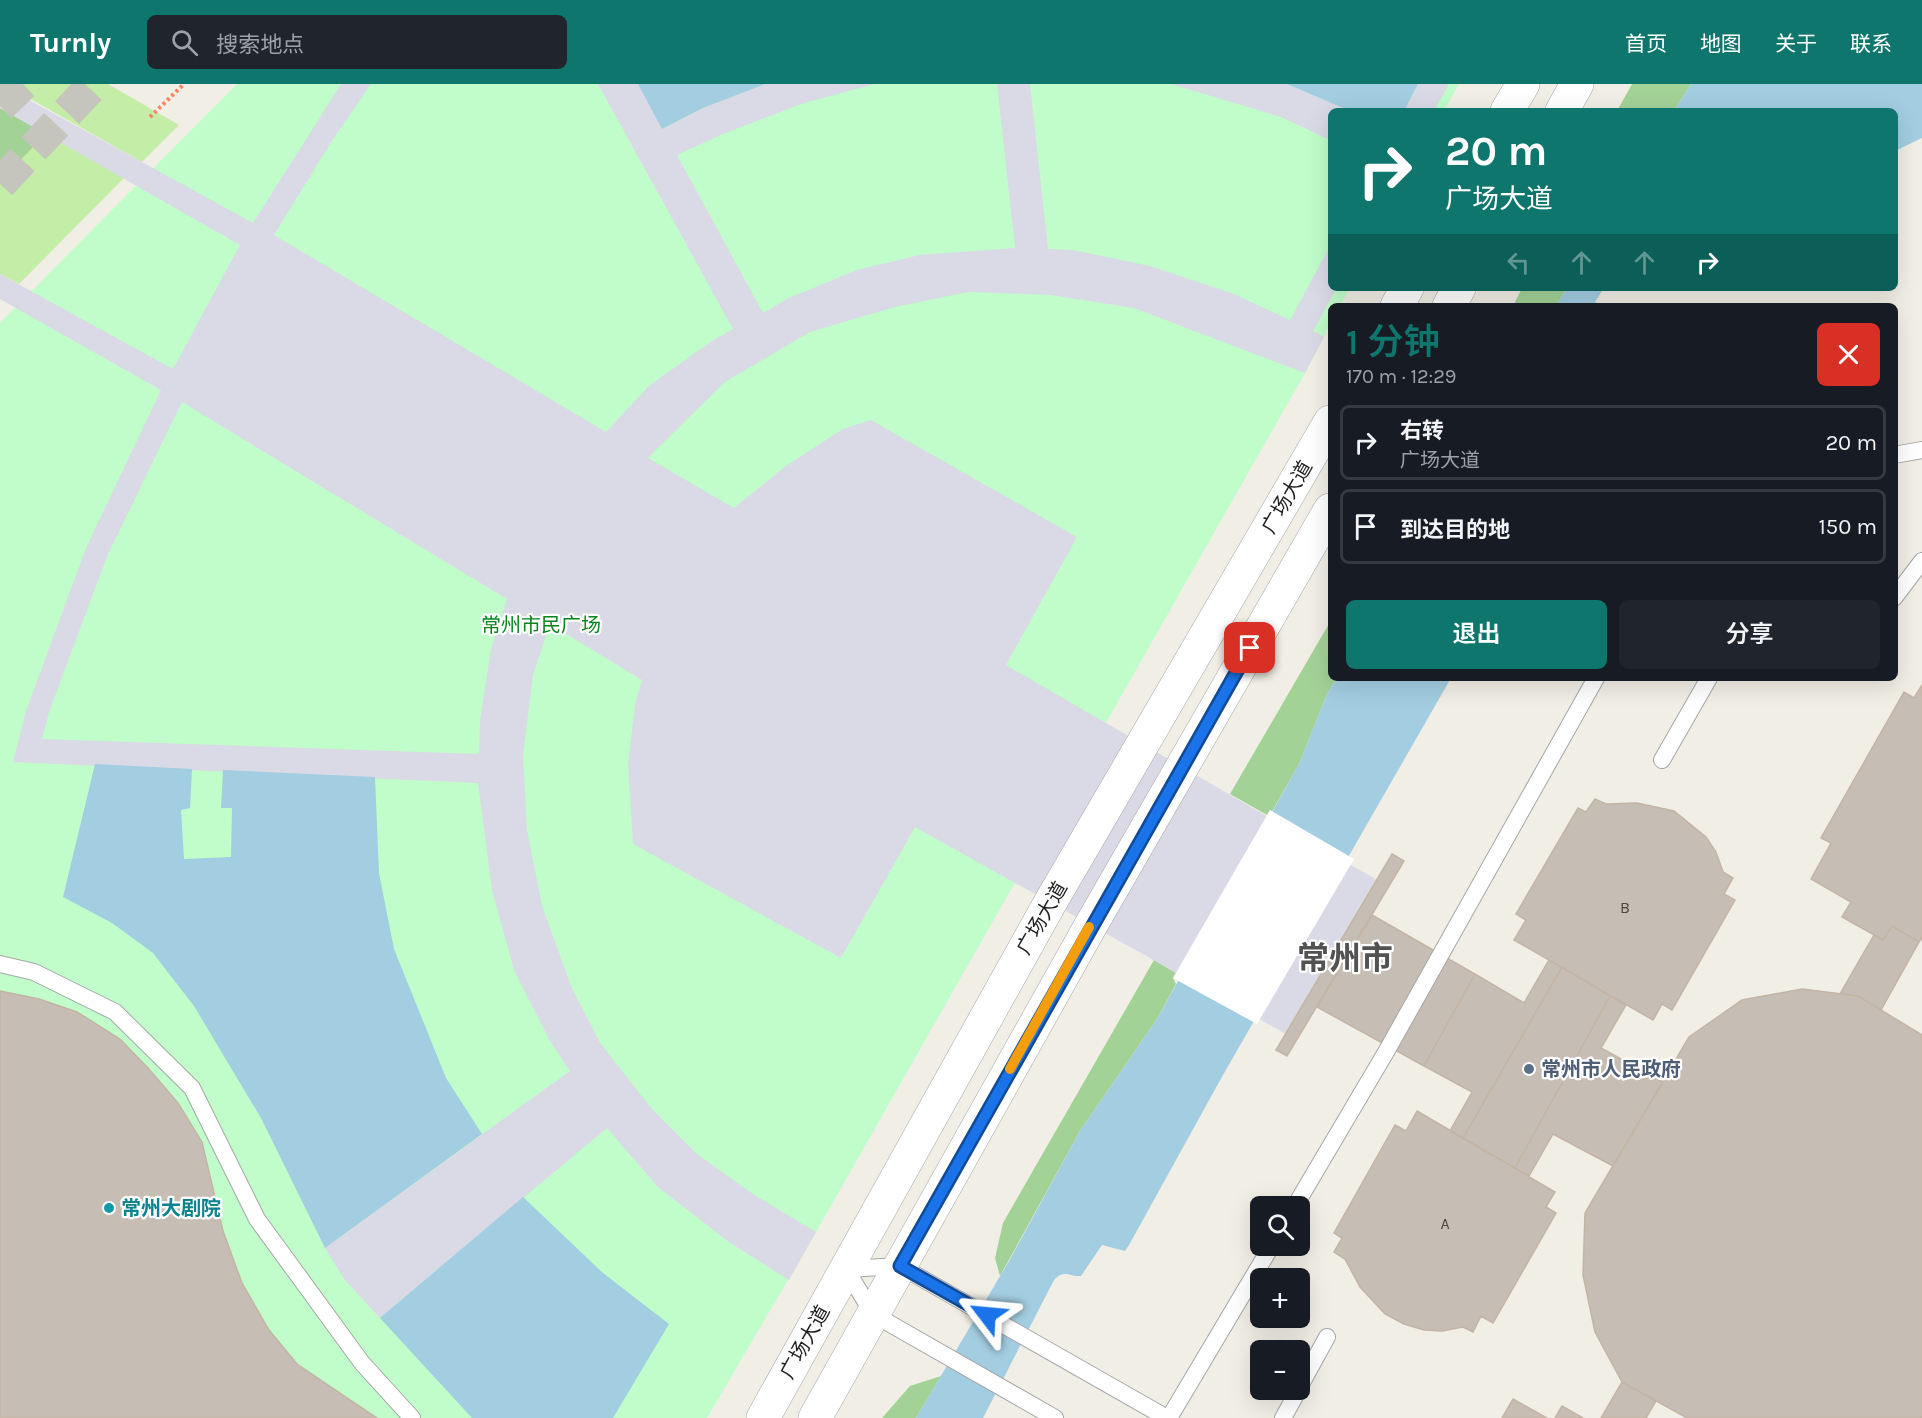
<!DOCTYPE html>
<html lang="zh">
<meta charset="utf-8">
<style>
:root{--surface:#171b24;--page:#20242c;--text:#f1f3f6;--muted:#9ea1a6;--line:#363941;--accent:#0f766e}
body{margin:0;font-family:Karla,"Noto Sans SC",sans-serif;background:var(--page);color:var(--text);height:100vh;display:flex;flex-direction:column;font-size:22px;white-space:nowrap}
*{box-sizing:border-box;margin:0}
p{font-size:20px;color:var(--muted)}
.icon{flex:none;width:33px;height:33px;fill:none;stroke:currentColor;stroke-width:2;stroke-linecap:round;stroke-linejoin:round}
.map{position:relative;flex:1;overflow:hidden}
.drawer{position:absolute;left:1328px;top:219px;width:570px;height:378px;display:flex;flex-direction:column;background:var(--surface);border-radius:9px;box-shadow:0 6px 24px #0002}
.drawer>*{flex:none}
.hud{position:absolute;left:1328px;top:24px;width:570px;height:183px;border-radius:9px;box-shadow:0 6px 24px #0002;background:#0f766e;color:#fff;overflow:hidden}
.fabs{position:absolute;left:1250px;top:1112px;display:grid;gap:12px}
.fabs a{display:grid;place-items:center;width:60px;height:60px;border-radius:9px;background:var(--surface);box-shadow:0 6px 24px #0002;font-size:30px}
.pin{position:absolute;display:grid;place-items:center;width:51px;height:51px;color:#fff;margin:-26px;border-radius:12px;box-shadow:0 3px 9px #0006}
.me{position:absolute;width:66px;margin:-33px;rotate:299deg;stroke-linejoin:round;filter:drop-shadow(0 0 4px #0008)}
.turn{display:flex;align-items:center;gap:21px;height:126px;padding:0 18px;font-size:27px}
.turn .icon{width:78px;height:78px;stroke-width:2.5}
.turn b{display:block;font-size:42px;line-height:51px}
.lanes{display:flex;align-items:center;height:57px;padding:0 18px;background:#0003;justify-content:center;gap:30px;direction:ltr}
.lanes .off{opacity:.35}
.round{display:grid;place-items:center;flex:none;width:63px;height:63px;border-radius:9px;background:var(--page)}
.head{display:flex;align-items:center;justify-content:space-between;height:102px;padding:0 18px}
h1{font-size:36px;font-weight:600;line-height:45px;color:var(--accent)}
.button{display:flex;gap:12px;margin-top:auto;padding:12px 18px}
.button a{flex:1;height:69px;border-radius:9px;background:var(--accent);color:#fff;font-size:24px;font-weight:600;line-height:69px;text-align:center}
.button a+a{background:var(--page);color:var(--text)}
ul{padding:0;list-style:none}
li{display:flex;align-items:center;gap:18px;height:75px;margin:0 12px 9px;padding:0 6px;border:3px solid var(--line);border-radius:9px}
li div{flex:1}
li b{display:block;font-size:22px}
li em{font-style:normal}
header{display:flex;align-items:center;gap:36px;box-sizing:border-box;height:84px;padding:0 30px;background:var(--accent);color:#fff}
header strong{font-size:28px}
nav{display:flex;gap:33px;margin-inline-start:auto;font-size:21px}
.search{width:420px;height:54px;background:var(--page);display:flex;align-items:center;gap:15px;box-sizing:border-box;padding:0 21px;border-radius:9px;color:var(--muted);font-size:22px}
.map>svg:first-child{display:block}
.grass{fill:#c4eda8}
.forest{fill:#a3d297}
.park{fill:#c0fdca}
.plaza{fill:#dad9e6;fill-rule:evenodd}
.water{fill:#a3cde1}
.pier{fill:#fff}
.building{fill:#c6bdb4;stroke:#c3b5a6;stroke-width:1.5}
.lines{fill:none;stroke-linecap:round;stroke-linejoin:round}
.primary-tunnel{stroke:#c6c5bd;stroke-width:33;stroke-dasharray:33 16;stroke-linecap:butt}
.trunk-tunnel{stroke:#c6c5bd;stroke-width:33;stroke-dasharray:33 16;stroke-linecap:butt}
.service-casing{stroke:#a6a6a6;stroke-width:18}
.tertiary-casing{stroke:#a6a6a6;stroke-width:34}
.path{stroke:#ff8467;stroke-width:4;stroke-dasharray:3 3;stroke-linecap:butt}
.service{stroke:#fff;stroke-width:16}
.tertiary{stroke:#fff;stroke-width:33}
.route-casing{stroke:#114b97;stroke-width:15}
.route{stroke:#1a73e8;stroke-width:10}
.slow{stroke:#f59e0b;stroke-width:10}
.service-dot{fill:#5c6f8a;stroke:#fff;stroke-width:2}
.culture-dot{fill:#0f9aa8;stroke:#fff;stroke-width:2}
.labels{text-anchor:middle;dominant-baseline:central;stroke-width:4.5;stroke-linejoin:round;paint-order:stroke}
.number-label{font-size:16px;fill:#494644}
.street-label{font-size:20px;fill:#1f1f1f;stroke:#fff}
.park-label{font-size:20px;fill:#05851b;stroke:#fff}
.service-label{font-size:20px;font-weight:bold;fill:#4e5e75;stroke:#fff;text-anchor:start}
.culture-label{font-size:20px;font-weight:bold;fill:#0d838f;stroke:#fff;text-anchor:start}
.town-label{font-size:32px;font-weight:bold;fill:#525252;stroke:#fff}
</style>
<header>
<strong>Turnly</strong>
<div class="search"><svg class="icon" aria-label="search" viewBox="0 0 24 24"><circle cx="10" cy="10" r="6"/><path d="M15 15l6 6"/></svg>搜索地点</div>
<nav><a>首页</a><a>地图</a><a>关于</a><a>联系</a></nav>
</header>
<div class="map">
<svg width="1922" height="1334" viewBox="0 0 1922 1334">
<rect width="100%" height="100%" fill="#f0eee5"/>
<!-- grass -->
<path class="grass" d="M4,0H108L179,41L142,78Z
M46,50L124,94L19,200L0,190V97Z"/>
<!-- forest -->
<path class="forest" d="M1632,0H1691L1674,27H1617Z
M0,24L46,50L0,97Z
M1522,204H1567L1556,222H1513Z
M1330,538V594H1337L1327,610L1300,678L1273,726L1267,731L1230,710Z
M1154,876L1176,889L1173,894L1176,900L1157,935L1080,1047L1000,1192L995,1174L1003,1139Z
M941,1292L916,1334H882L910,1302Z"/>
<!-- park -->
<path class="park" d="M237,0H1459L1444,27H1330V204H1350L1340,222H1330V240L1305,289L816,1148L707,1334H0V239Z"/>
<!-- plaza -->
<path class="plaza" d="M0,0L253,139L341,0H371L333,55L274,151L606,348L650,301L712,257L733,245L598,0H638L663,45L703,24L765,0H875L804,19L723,50L677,71L763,229L789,214L857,186L920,171L1015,164L997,0H1030L1048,165L1073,166L1150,182L1234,210L1290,236L1330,162V204H1337L1313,247L1324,253L1305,289L1134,224L1051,211L968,208L895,223L810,248L725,298L648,374L734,424L786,382L843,345L871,336L1077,453L1006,581L1377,796L1286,950L915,743L841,874L633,760L628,680L635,621L642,596L550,540L533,591L523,671L527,746L542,822L571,902L600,959L652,1025L697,1070L753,1110L816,1148L789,1196L729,1158L658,1103L607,1044L380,1234L344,1195L325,1164L570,987L549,955L514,886L492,806L478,699L13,678L26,627L86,464L161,306L0,215V190L173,285L240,161L0,24ZM182,318L507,515L491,565L480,636L479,670L42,655L49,628L108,470Z
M1171,0H1287L1350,27H1330V56L1281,33Z
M1418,0H1449L1434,27H1404Z"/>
<!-- water -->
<path class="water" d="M638,0H765L703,24L662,45Z
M1287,0H1418L1404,27H1350Z
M1691,0H1922V54L1895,67L1894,27H1674Z
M1567,204H1604L1595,218L1601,222H1556Z
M1337,594H1451L1223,991L1129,1161L1125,1167L1102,1161L1081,1192C1068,1193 1065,1185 1054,1196L983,1334H916L1009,1177L1080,1047L1157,935L1300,678L1327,610Z
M95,680L192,685L190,724L181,726L184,775L231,773L232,724H221L223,686L375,693L379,789L394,865L446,994L482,1050L325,1164L261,1034L194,922L153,869L112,839L63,813Z
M523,1113L603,1189L669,1240L613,1334H472L380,1234Z"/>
<!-- pier -->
<path class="pier" d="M1270,726L1354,775L1257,940L1173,894Z"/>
<!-- building -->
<path class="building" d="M1922,601V854L1919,858L1892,842L1883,856L1842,833L1851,818L1811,795L1831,759L1821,754L1904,608L1914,614Z
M1595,715L1606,720L1637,719L1674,727L1706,753L1716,768L1723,788L1733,794L1724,810L1735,816L1672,926L1662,920L1653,936L1514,856L1526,836L1516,830L1578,724L1586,728Z
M1392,770L1404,777L1287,972L1276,966Z
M1372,831L1475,890L1424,982L1317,923Z
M1892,842L1919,858L1881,926L1858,912L1840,910L1874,851L1883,856Z
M1549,876L1626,921L1601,964L1663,998L1613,1082L1553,1050L1529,1092L1450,1047L1472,1008L1424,982L1475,890L1524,919Z
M1562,883L1610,912L1515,1084L1463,1054Z
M1802,905L1858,912L1922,951V1334H1687L1622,1298L1595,1248L1583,1191L1585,1129L1689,953L1742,916Z
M0,907L39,915L77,928L120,955L148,984L178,1019L202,1058L223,1147L242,1199L269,1246L297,1280L377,1334H0Z
M1417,1027L1555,1108L1546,1123L1556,1129L1493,1239L1481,1232L1473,1248L1463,1243L1442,1247L1424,1246L1404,1240L1385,1230L1360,1203L1345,1175L1334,1168L1342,1154L1334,1149L1395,1041L1406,1047Z
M1622,1298L1656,1317L1646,1334H1601Z
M1513,1315L1547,1334H1502Z
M1562,1322L1583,1334H1555Z"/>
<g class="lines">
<!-- primary-tunnel -->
<path class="primary-tunnel" d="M0,100L94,0"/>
<!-- trunk-tunnel -->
<path class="trunk-tunnel" d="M0,22L23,0"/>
<!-- service casing -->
<g class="service-casing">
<path id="service" d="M1894,371L1922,366
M1894,514L1922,477
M1662,676L1709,594
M0,880L34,888L115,928L192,1004L257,1135L362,1279L412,1334
M1295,1122L1386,968L1596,594
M1299,1304L1327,1253
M1055,1334L873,1230L846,1185L900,1182L1167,1334
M1169,1334L1272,1161
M1283,1334L1299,1305"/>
</g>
<!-- tertiary casing -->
<g class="tertiary-casing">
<path id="tertiary" d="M1507,27L1523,0
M1562,27L1577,0
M1397,222L1407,204
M1449,222L1459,204
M763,1334L1050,819L1330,338
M815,1334L1091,841L1330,426"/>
</g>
<!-- path -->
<path class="path" d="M150,33L184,0"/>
<!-- service -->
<use href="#service" class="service"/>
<!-- tertiary -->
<use href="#tertiary" class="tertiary"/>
</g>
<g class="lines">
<!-- route casing -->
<g class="route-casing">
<path id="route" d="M987,1231L900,1182L1250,564"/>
</g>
<!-- route -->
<use href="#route" class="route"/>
<!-- slow -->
<path class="slow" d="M1010,985L1089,843"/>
</g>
<!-- markers -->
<circle class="service-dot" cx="1529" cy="985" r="6"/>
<circle class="culture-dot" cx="109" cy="1124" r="6"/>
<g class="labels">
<!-- number labels -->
<g class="number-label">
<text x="1625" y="823">B</text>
<text x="1445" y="1139">A</text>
</g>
<!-- street labels -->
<g class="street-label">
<text transform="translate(1287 413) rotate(-60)">广场大道</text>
<text transform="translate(1042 834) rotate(-60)">广场大道</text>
<text transform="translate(805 1258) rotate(-61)">广场大道</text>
</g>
<!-- park labels -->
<g class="park-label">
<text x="541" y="541">常州市民广场</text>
</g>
<!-- service labels -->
<g class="service-label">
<text x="1541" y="985">常州市人民政府</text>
</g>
<!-- culture labels -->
<g class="culture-label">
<text x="121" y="1124">常州大剧院</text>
</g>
<!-- town labels -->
<g class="town-label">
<text x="1345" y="874">常州市</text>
</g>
</g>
</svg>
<div class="fabs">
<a><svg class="icon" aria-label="search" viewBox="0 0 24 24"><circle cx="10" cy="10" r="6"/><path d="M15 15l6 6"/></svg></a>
<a>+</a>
<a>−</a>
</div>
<div class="pin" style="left:1250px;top:564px;background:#d93025"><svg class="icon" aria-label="arrive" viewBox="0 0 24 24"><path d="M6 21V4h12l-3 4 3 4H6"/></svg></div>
<svg class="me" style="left:987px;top:1231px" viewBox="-20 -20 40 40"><path d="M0-17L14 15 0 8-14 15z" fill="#1a73e8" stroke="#fff" stroke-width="4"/></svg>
<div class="hud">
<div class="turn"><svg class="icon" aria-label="right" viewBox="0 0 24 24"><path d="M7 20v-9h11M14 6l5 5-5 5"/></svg><div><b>20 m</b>广场大道</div></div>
<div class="lanes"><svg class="icon off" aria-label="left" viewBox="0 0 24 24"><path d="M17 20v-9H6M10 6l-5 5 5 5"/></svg><svg class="icon off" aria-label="ahead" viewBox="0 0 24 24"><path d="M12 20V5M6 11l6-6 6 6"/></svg><svg class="icon off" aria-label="ahead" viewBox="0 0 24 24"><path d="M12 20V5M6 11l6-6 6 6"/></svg><svg class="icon" aria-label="right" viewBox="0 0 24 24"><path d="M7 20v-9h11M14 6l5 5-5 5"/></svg></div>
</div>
<section class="drawer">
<div class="head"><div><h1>1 分钟</h1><p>170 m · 12:29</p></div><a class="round" style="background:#d93025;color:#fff"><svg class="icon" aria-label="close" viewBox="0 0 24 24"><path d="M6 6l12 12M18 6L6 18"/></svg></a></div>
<ul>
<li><svg class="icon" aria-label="right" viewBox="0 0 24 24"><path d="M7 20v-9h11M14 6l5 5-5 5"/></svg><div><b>右转</b><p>广场大道</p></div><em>20 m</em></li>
<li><svg class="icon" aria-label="arrive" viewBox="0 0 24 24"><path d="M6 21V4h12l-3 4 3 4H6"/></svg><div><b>到达目的地</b></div><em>150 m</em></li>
</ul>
<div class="button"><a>退出</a><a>分享</a></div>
</section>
</div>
